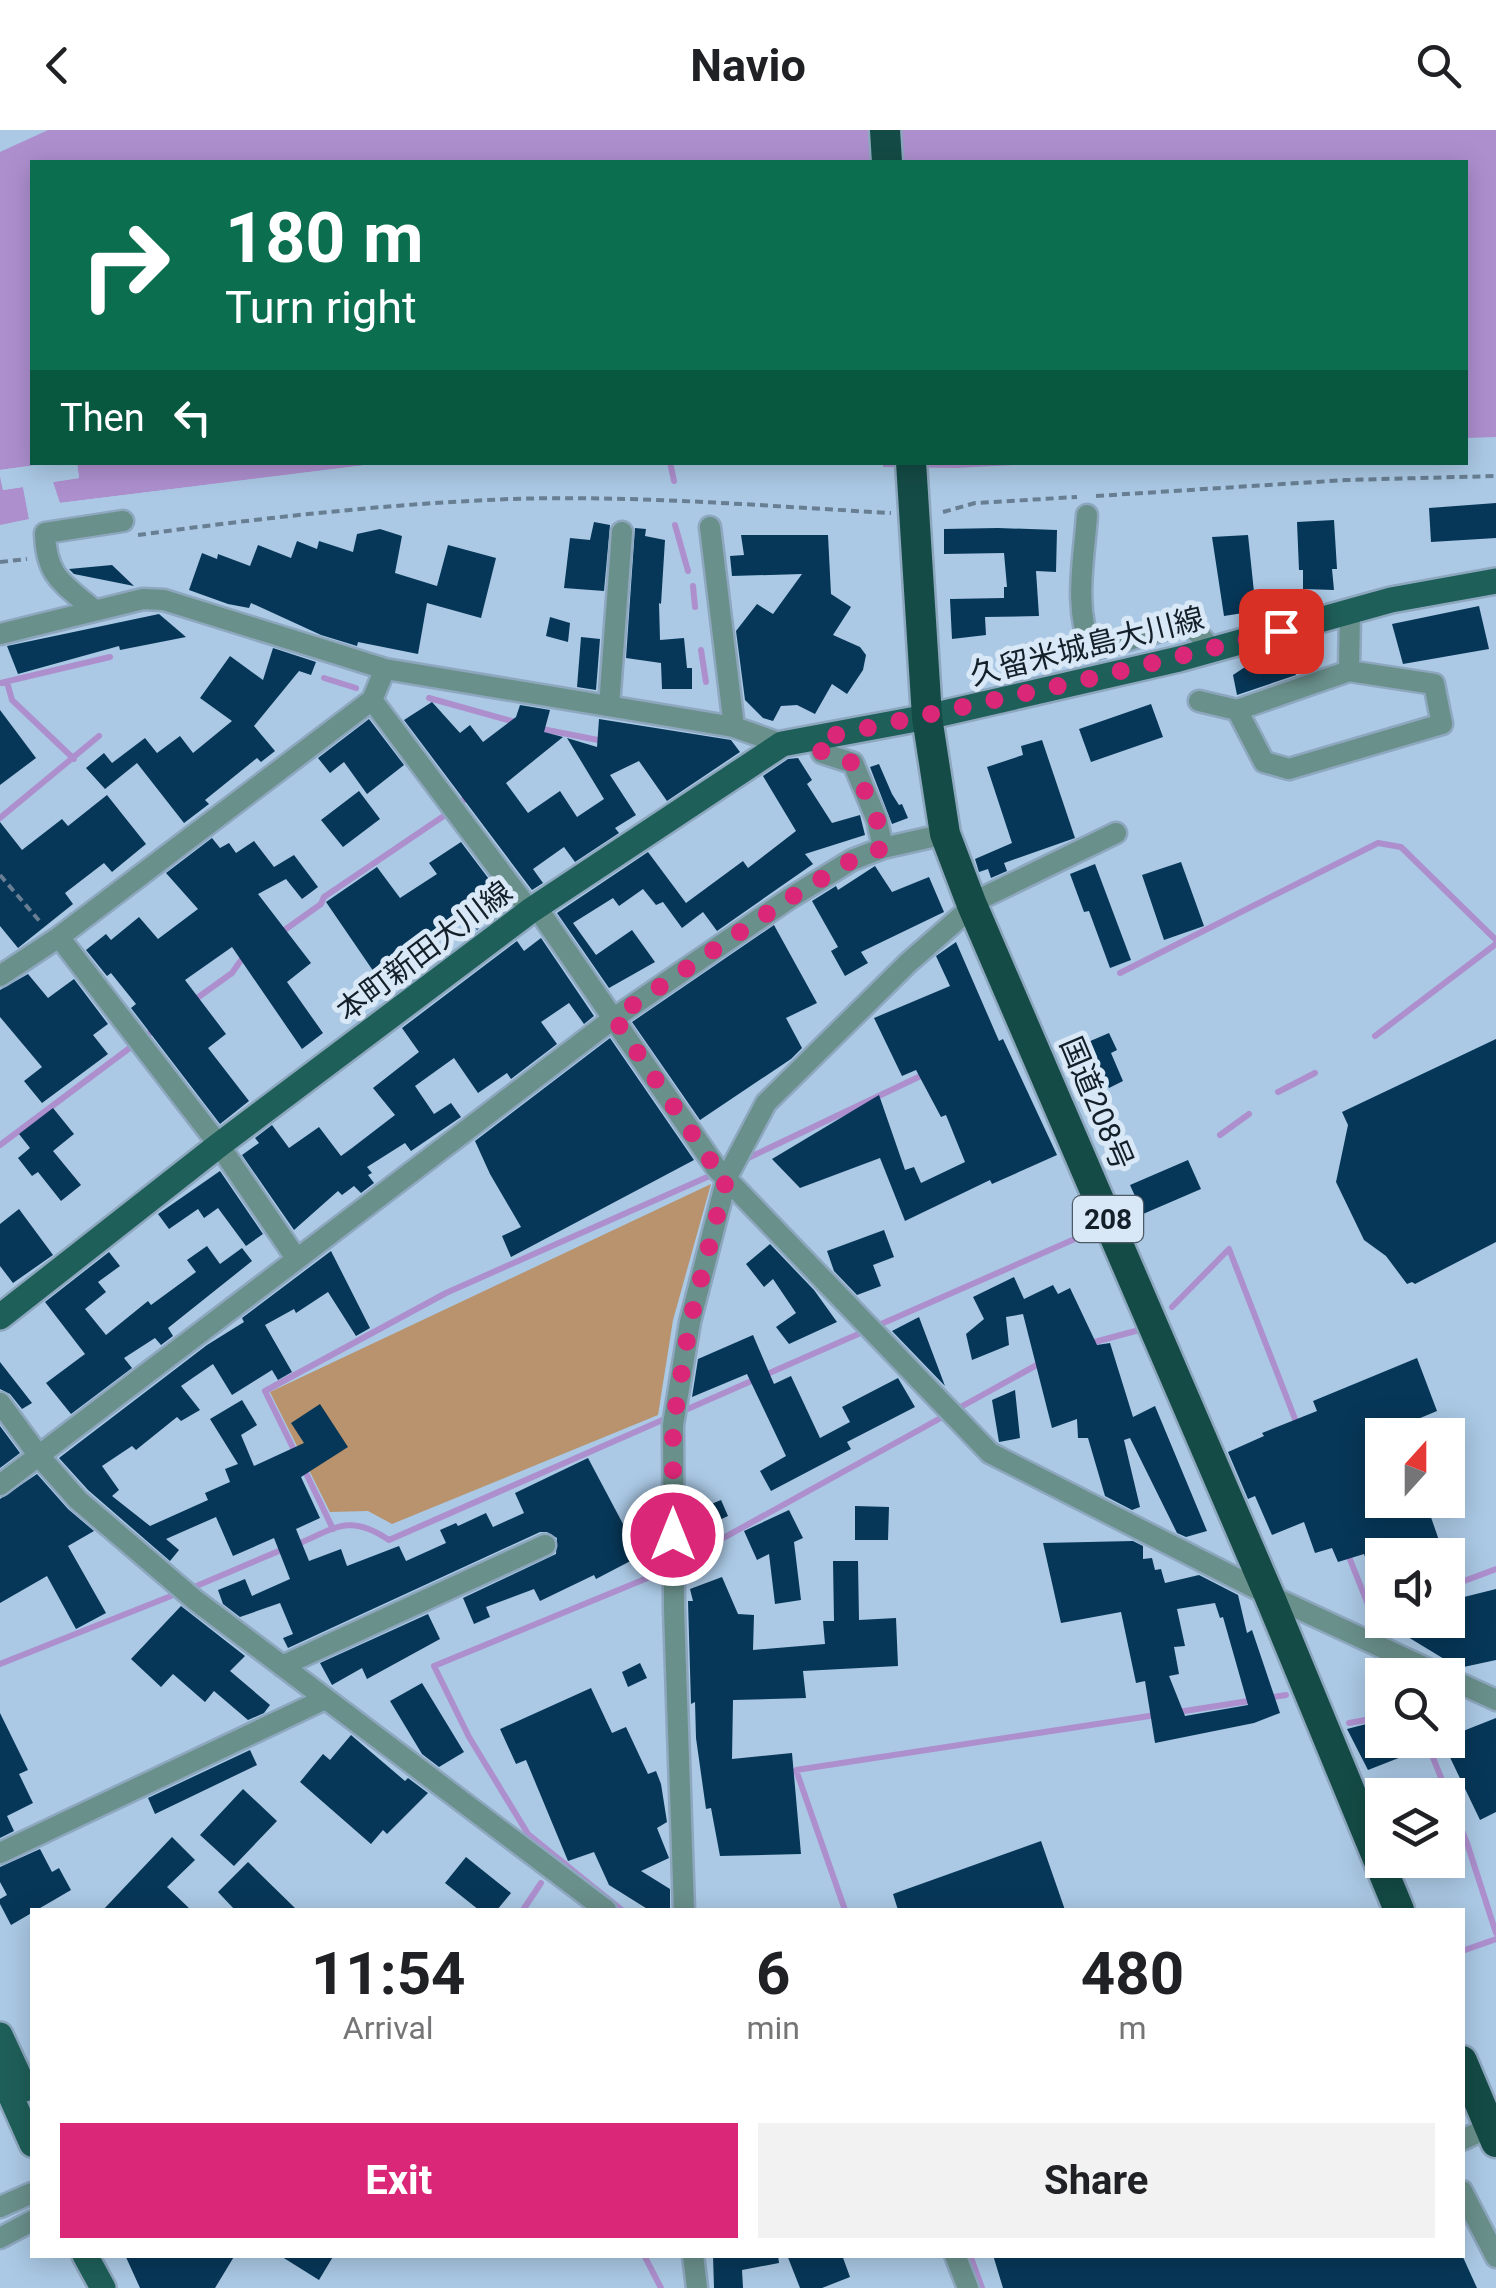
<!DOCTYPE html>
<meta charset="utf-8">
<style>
:root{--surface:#fff;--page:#f2f2f2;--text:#202124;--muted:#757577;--accent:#db2777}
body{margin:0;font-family:Roboto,"Noto Sans JP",sans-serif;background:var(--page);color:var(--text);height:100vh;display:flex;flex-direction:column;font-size:38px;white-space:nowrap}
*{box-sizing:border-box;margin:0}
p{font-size:32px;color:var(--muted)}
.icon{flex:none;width:55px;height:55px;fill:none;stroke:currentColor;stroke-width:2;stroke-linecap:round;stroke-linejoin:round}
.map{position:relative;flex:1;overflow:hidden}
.details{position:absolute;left:30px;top:1778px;width:1435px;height:350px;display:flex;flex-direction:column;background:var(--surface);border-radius:0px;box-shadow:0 5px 25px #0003}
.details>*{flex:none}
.banner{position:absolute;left:30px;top:30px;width:1438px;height:305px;border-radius:0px;box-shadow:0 5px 25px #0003;background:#0b6e4f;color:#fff;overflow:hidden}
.needle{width:65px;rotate:21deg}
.controls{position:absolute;left:1365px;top:1288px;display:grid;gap:20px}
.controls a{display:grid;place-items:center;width:100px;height:100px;border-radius:0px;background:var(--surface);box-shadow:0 5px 25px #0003;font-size:50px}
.pin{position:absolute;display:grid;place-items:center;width:85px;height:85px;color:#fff;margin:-42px;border-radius:20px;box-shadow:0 5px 15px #0006}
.me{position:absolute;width:110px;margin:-55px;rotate:0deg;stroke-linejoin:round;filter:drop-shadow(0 0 8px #0008)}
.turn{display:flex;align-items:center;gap:35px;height:210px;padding:0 30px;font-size:45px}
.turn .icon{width:130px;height:130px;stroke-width:2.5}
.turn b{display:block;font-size:70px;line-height:85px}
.then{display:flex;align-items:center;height:95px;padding:0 30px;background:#0003;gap:20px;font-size:38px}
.eta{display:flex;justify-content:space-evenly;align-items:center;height:170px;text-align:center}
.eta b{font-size:60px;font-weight:700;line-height:70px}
.cta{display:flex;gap:20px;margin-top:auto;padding:20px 30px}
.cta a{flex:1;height:115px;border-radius:0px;background:var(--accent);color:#fff;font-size:40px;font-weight:700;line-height:115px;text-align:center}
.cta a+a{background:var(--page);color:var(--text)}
header{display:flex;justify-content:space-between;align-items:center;height:130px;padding:0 30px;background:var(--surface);font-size:45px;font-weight:700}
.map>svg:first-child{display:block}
.green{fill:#b8936d}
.water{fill:#ad8fce}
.pier{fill:#abc9e5}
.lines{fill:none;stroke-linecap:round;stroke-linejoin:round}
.stream{stroke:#ad8fce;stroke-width:6}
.building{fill:#073758;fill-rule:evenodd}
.minor-casing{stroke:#8da7bf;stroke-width:25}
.major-casing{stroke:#8da7bf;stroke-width:30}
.highway-casing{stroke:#8da7bf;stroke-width:35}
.path{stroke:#687e92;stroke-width:4;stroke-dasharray:8 5;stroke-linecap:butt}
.minor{stroke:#6a908b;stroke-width:20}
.major{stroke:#1f5f59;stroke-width:25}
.highway{stroke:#144b46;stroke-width:30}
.route{stroke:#db2777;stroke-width:18;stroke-dasharray:0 32.4}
.labels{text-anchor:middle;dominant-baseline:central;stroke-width:10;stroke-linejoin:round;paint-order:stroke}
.shield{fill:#d9e8f6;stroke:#4e5b66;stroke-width:2.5}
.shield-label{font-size:28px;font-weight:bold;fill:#131f29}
.street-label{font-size:30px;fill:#131f29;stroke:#d9e8f6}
</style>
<header><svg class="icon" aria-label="back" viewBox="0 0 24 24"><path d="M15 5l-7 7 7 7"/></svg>Navio<svg class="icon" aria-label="search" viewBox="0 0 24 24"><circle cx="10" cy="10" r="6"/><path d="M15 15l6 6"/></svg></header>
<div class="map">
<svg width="1496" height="2158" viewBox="0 0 1496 2158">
<rect width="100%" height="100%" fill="#abc9e5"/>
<!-- green -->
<path class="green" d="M711,1054L673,1190L658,1285L392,1394L368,1381L330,1382L270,1262Z"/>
<!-- water -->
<path class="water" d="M48,0H1496V307L1465,308V32H32V332L52,333L0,340V22Z
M883,332L1048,333L956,338L883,337Z
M77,333H384L59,373L53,352L79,348Z
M0,347L3,360L23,357L29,389L0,395Z"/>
<!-- pier -->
<path class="pier" d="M57,332L53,337L4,345L7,354L23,352L28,354L34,389L30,394L23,357L3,360L0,340Z
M72,332L77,333L79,348L53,352L60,373L389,332L385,337L58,378L48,350L74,344Z"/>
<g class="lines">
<!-- stream -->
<path class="stream" d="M670,332L674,351
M675,395L688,441
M693,456L695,477
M701,520L706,552
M324,548L356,558
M7,552L12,570L74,629
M0,553L110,527
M429,568L515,592
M537,598L603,611
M0,688L99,606
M279,804L321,774L324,767L460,675L468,664
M1120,843L1378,713L1401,717L1496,810
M193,871L232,843L246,823
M1375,906L1496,814
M1278,962L1315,943
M1220,1005L1249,984
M0,1015L155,899
M744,1030L927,943
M1172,1177L1229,1119L1297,1294
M1087,1214L1143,1199
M297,1326L265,1261L446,1163L714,1044
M303,1337L333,1399
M298,1414C337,1397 350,1384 389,1410L1084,1105
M1347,1422L1383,1512
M678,1433L1044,1231
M1448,1457L1496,1439
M187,1460L286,1418
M1391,1528L1399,1545
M0,1534L171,1466
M1267,1568L1286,1565
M1178,1582L1255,1570
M1349,1593L1382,1587
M1426,1610L1467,1713L1496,1803
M523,1780L541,1753
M622,1780L528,1704L469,1607L434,1536L667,1440
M845,1780L796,1640L1156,1585
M1462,1821L1496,1809
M644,2125L661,2158
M970,2125L982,2158"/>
</g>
<!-- building -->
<path class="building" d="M1496,373V408L1431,412L1429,378Z
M1334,390L1337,439H1332L1334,460L1303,459V440H1299L1297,392Z
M594,392L610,395L604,461L564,458L570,408L590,410Z
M635,398L646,399L645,406L665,410L661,474L659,473L660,510L684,508L687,538H692V559H662L661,533L626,528Z
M998,398L1057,400L1056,442L1036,441L1039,486L985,487L986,505L952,509L950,469L1004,468V457H1007L1004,423L944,424V399Z
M380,399L402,406L395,443L437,456L448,415L496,428L481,488L427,473L418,524L358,512L357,516L321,505L251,473L249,478L228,474L189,460L202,423L217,429L218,424L250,436L258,415L291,428L297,411L317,419L319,411L353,422L357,404Z
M741,405H828L831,464L851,477L833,505L860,517L866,525L863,540L847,564L832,554L815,584L797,575L781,576L773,591L763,588L745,570L736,501L757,474L773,484L802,444L732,446L730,426L744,425Z
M1248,405L1256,481L1224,486L1212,407Z
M112,435L134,456L74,444L69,439Z
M1479,476L1489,519L1403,534L1392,494Z
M159,484L186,507L120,520L119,516L18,544L7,516Z
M550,487L570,493L568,512L546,506Z
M581,507L600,509L596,560L577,557Z
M273,518L316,532L311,545L299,541L254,596L275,621L261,632L257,628L205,670L209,674L184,693L137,633L105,659L86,638L104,623L112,633L145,608L157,623L180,606L193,623L232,591L200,568L230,526L263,550Z
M1289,521L1296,545L1237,565L1233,545L1248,535Z
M432,572L460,603L470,595L483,612L516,587L520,575L550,580L544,602L563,607L506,653L528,683L560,661L577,687L604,669L567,608L597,617L599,589L731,610L740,622L667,671L639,631L610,645L636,685L615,698L619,703L575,732L564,717L533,739L543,753L532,760L404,590Z
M1151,574L1163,607L1091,632L1079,599Z
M0,580L36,628L0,655Z
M369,589L404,635L367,664L344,632L330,643L318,628Z
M1042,610L1075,708L1004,733L1007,741L991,748L988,739L979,742L975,729L1012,713L987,637L1023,625L1021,616Z
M798,628L812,650L807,654L832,693L860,685L865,705L805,724L813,734L717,801L703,782L682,798L663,772L656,775L643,759L619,776L613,768L573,793L596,825L632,800L655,832L609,858L557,783L648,722L686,773L743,731L748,738L796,701L763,646L788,629Z
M879,634L892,664L899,675L902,674L908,688L892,694L870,637Z
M359,661L380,689L343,717L321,690Z
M107,665L146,714L112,742L104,733L65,763L73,774L18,818L0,796V692L22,720L62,689L68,696Z
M212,708L220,718L229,713L236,723L254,711L274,737L294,725L318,757L302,769L286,749L258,764L311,833L287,852L323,903L302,919L232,817L185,850L226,904L208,918L249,971L220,994L131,878L136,874L111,843L107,846L86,820L106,804L111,810L139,787L158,809L198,779L166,743Z
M461,712L507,773L477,800L465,783L378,848L326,772L377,737L400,768L437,744L429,733Z
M1181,732L1204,796L1164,810L1142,745Z
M1095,734L1131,830L1110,838L1089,781L1084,782L1070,744Z
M875,736L892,762L929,747L944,782L861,822L868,833L845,846L831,821L838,817L812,771L836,756L838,760Z
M774,795L817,873L786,888L802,918L791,929L700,990L632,892Z
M541,808L594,886L584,894L569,873L541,892L557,914L511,949L507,943L478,963L454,928L415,956L434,984L451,973L461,987L411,1021L405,1013L367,1037L372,1043L368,1045L374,1053L361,1063L354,1056L342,1065L338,1061L294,1100L242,1025L259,1013L255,1008L272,995L289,1018L319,997L341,1026L352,1018L395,985L373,958L419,922L402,898L517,811L524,821Z
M956,812L999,911L1003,909L1057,1025L992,1054L990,1050L905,1091L880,1028L800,1058L772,1029L879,965L905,1040L914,1037L921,1053L965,1032L946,985L941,987L916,940L902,946L874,888L950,856L936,826Z
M28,844L48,868L74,849L108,894L93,905L108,924L42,973L24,951L42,937L0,887V860Z
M1109,903L1117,920L1111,923L1123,951L1109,958L1088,912Z
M610,908L694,1030L511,1127L502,1106L521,1097L490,1044L475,1011Z
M1496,909V1112L1415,1154L1412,1152L1407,1154L1386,1126L1364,1110L1336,1052L1348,995L1342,982Z
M53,978L74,1004L53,1021L81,1055L61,1071L38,1042L32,1046L18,1028L30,1018L19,1004Z
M1188,1030L1201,1059L1143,1084L1130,1055Z
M220,1041L263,1104L246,1116L218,1078L204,1088L198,1079L169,1099L158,1084Z
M19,1079L53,1125L13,1153L0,1136V1094Z
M884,1100L894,1127L873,1135L881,1156L857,1165L834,1141L827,1121Z
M770,1114L814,1160L837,1192L789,1214L776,1197L796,1183L773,1149L764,1157L746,1134Z
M207,1116L220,1134L242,1118L252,1131L168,1198L173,1206L161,1215L155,1208L124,1228L132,1238L71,1284L46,1253L85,1224L45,1172L109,1122L120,1136L98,1152L106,1162L85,1179L106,1205L148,1171L151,1175L196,1142L187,1130Z
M331,1121L370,1198L356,1206L328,1162L296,1183L294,1179L265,1195L292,1242L278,1250L272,1240L232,1265L213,1234L181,1256L200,1280L181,1291L177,1287L136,1320L132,1316L102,1336L119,1360L112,1366L150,1396L208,1370L205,1363L230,1352L225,1339L238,1334L210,1289L242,1270L257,1295L241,1305L254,1336L304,1313L291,1293L320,1274L348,1317L301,1347L320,1388L296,1399L309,1431L341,1419L347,1436L399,1416L406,1431L446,1413L440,1400L456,1393L458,1396L486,1383L493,1397L524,1383L515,1363L588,1328L640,1426L596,1449L594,1445L540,1471L534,1459L486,1477L490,1487L474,1494L463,1468L556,1424L557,1408L547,1402H540L288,1518L283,1508L293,1504L280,1473L240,1487L223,1474L218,1460L245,1449L252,1466L290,1449L274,1408L233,1426L216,1387L166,1409L179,1420L170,1431L88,1360L59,1328L207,1215L244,1192L242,1188Z
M1014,1147L1024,1169L1053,1155L1058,1164L1070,1158L1097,1215L1110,1213L1133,1287L1155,1276L1207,1401L1186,1407L1177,1403L1130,1308L1124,1310L1140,1377L1132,1380L1105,1366L1088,1308H1078L1077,1289L1052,1298L1023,1184L1006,1187L1009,1215L972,1230L966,1204L984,1189L973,1167Z
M919,1187L945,1256L892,1201Z
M753,1205L774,1254L791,1246L820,1308L850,1292L842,1277L898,1248L915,1277L847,1312L851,1319L771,1361L760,1341L786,1326L747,1244L692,1267L698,1229Z
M1417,1228L1437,1281L1382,1304V1370H1425L1442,1419L1422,1425H1382V1437L1370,1441L1364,1424L1338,1432L1332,1418L1315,1423L1304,1392L1272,1405L1255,1366L1248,1369L1228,1322L1264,1306L1262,1303L1317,1281L1313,1271Z
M0,1232L32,1273L22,1279L10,1264L0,1259Z
M1015,1260L1020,1308L999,1312L992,1270Z
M0,1296L20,1323L0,1338Z
M37,1344L68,1379L94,1401L68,1416L106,1483L76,1499L47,1446L0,1473V1369Z
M721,1370L728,1386L693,1402L687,1384Z
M855,1376L889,1377L888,1410H855Z
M789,1380L803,1408L794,1412L801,1470L775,1474L769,1424L757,1430L744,1401Z
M1133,1411L1143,1416V1429L1152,1428L1155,1440L1161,1439L1165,1453L1199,1445L1238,1465L1247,1503L1252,1500L1280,1583L1254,1593L1155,1613L1145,1551L1136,1553L1121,1482L1061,1493L1043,1413ZM1215,1473L1220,1488L1223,1487L1248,1575L1185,1586L1169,1546L1179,1544L1174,1517L1185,1516L1177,1479Z
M833,1431H858L859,1490L896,1488L898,1536L803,1541L806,1568L733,1570L732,1629L792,1623L801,1724L720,1726L711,1678L706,1679L696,1608L695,1572L691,1574L688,1471H693L690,1459L722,1447L738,1484L754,1485L753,1520L825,1514L823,1491H834Z
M1496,1459V1530L1459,1538L1398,1501L1413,1490H1448V1471Z
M181,1476L245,1526L230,1541L270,1575L264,1583L248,1590L214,1561L205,1572L173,1544L161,1557L131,1529Z
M428,1484L440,1509L367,1549L362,1538L332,1555L320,1533Z
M640,1533L647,1548L628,1557L622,1542Z
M422,1553L464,1622L439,1637L422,1624L390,1571Z
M591,1558L612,1603L626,1597L648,1644L656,1641L661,1654L667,1692L657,1698L669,1728L641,1741L670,1759V1780H649L609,1755L594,1722L568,1731L526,1630L516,1634L500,1599Z
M0,1583L28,1640L19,1644L33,1673L7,1686L14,1701L0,1708Z
M1496,1588V1682L1480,1690L1445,1617L1461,1611L1458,1603Z
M1382,1590V1610L1442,1611L1368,1640L1347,1599Z
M351,1605L405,1651L408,1648L428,1663L387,1704L383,1700L371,1714L300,1652L323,1624L330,1630Z
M250,1620L257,1635L155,1684L148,1668Z
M243,1659L277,1691L234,1736L200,1705Z
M172,1707L195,1730L167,1757L191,1780H103Z
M1041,1711L1065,1780H898L893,1764Z
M40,1719L52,1742L59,1738L71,1760L11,1795L0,1774V1769L7,1765L0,1752V1737Z
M466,1727L511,1763L497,1780H479L445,1753Z
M248,1732L297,1780H235L218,1762Z
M125,2125H235L215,2158H140Z
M279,2125H334L319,2150Z
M713,2125H778L779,2133L742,2140L743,2158H714Z
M787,2125H842L850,2147L822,2158H800Z
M993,2125H1462L1477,2158H1003Z"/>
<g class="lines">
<!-- minor casing -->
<g class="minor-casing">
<path id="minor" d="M1087,385C1084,429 1073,480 1092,520L1178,496L1194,499L1212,519
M710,397L734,597
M93,479C62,453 46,446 45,403L123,391
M0,504L143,469L164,470L385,539L734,597L782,614
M372,570L530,781
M1199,571L1237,580L1349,541L1350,482
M609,576L622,402
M1237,580L1264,632L1289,639L1442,594L1434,554L1349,541
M817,609L822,623L853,633L877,690L883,718
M537,778L717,1039L990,1323L1269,1465L1441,1545
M59,807L219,1015L296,1128
M0,846L59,807L372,570L385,539
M0,1273L39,1326L78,1370L195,1470L606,1780
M0,1355L614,888L790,768L852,730L883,718L945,704
M282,1536L545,1415
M1448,1548L1496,1570
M0,1723L325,1569
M684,1780L674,1479L673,1295L690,1192L727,1047L766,973L908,833L982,768L1116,703
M1462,2010L1490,1997
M1462,2061L1496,2127
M0,2077L32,2063
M0,2108L32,2091
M693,2125L697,2158
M955,2125L968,2158"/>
</g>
<!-- major casing -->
<g class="major-casing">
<path id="major" d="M0,1187L219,1015L530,781L782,614L927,587L1179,529L1391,470L1496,451
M0,1905L25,1959
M0,1942L32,2014
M85,2125L103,2158"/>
</g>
<!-- highway casing -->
<g class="highway-casing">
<path id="highway" d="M885,0L887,32
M911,332L927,587L945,704L972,775L1269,1465L1399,1780
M1462,1931L1496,2012"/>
</g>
<!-- path -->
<path class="path" d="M1096,366L1346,350L1496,346
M943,382L975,373L1077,367
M138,405C261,388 385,374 510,369C636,365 765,376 891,383
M0,432L27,429
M0,745L42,794"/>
<!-- minor -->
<use href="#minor" class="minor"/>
<!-- major -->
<use href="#major" class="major"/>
<!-- highway -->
<use href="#highway" class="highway"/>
</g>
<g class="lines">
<!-- route -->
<path class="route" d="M673,1405V1295L690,1192L727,1046L716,1039L614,888L790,768L852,730L883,718L877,690L853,633L822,623L817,609L1076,552L1281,501"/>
</g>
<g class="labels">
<!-- shield labels -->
<rect class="shield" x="1073" y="1066" width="70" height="46" rx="8"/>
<g class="shield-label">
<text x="1108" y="1089">208</text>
</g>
<!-- street labels -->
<g class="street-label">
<text transform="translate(1087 516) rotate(-14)">久留米城島大川線</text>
<text transform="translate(424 821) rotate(-37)">本町新田大川線</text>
<text transform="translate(1097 973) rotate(67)">国道208号</text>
</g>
</g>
</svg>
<div class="controls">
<a><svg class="needle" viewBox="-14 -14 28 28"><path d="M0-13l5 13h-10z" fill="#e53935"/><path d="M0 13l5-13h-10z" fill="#757577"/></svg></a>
<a><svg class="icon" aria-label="sound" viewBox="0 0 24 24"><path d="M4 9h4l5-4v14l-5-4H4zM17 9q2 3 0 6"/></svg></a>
<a><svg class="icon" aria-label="search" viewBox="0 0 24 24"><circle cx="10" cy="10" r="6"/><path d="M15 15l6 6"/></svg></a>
<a><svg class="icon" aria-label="layers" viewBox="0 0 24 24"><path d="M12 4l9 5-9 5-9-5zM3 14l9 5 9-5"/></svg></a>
</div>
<div class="pin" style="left:1281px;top:501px;background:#d93025"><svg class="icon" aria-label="arrive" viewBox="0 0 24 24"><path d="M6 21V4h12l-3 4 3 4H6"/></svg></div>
<svg class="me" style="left:673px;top:1405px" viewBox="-20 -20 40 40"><circle r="17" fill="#db2777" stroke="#fff" stroke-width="3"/><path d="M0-11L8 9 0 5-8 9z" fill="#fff"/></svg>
<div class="banner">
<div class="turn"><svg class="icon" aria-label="right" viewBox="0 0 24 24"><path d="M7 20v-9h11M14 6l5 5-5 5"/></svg><div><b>180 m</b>Turn right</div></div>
<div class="then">Then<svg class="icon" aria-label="left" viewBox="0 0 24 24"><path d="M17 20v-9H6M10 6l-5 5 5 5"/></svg></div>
</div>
<section class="details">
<div class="eta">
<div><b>11:54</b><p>Arrival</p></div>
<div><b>6</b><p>min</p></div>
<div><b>480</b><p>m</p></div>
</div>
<div class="cta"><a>Exit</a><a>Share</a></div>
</section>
</div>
